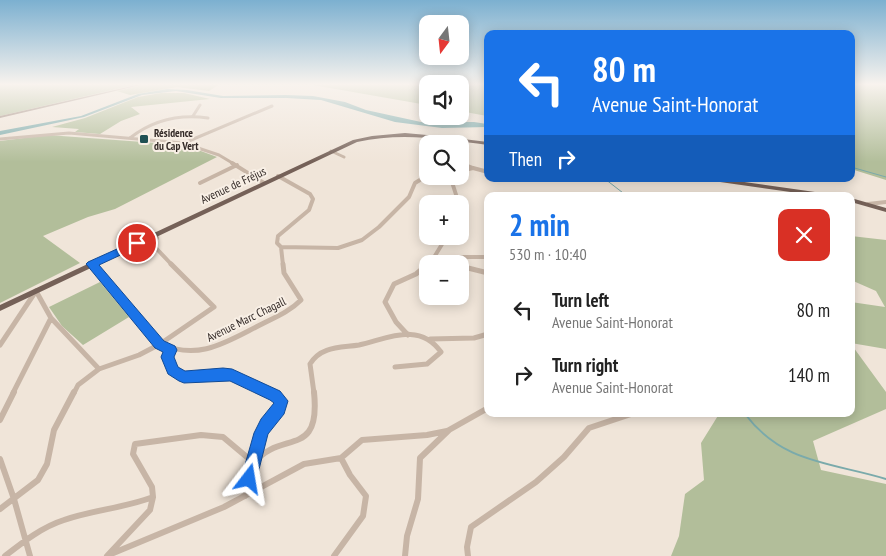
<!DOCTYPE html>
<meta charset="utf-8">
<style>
:root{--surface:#fff;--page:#f2f2f2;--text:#222;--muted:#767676;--accent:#1a73e8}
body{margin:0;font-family:"PT Sans Narrow",sans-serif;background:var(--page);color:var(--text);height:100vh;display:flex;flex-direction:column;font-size:19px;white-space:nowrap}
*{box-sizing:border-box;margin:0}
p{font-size:16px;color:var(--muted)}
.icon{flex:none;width:28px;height:28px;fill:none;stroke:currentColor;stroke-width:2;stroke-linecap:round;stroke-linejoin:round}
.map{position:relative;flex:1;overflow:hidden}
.side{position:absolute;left:484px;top:192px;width:371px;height:225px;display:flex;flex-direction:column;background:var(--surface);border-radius:10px;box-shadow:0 2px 12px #0003}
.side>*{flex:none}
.hud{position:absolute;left:484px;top:30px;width:371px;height:152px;border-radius:10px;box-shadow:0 2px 12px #0003;background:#1a73e8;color:#fff;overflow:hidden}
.needle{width:32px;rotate:195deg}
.tools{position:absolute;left:419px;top:15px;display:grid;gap:10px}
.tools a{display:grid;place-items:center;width:50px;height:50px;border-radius:10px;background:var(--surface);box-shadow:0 2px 12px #0003;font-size:25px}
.pin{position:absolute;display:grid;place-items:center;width:42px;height:42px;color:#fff;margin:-21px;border:2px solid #fff;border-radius:50%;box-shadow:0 1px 5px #0007}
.me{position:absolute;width:55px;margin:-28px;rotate:14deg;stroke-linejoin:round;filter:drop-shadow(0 0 4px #0008)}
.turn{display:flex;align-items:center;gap:18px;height:105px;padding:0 25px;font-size:22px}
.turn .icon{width:65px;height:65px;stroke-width:2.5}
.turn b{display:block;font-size:35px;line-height:42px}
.then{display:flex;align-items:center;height:48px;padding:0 25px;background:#0003;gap:10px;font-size:19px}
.round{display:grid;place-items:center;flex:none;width:52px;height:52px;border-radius:10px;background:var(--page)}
.overview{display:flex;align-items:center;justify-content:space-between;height:85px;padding:0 25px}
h1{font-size:30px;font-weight:700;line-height:38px;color:var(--accent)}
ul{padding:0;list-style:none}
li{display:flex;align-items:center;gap:15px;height:65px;padding:0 25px}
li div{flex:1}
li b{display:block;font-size:19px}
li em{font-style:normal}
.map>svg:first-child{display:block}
.green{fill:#b2be9a}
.water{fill:#7aaaab}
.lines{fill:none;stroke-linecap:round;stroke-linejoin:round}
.stream-far1{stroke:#7aaaab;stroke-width:1}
.stream{stroke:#7aaaab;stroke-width:2}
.minor-far3{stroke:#c7b5a6;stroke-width:3}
.minor-far2{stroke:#c7b5a6;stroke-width:4}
.minor-far1{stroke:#c7b5a6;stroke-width:5}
.minor{stroke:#c7b5a6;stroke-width:6}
.secondary{fill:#9a8478;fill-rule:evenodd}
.primary{fill:#756158;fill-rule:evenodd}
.route{fill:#1a73e8;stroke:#114b97}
.poi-dot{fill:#1f5053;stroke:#f8efe5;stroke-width:2}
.labels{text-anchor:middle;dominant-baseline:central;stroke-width:4;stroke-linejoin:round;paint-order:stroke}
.far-poi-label{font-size:11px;font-weight:bold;fill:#332a27;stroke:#f8efe5;text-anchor:start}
.street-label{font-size:12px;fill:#332a27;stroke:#f8efe5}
</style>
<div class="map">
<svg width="886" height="556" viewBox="0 0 886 556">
<rect width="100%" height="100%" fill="#f0e5d9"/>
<!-- green -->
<path class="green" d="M0,85H134L0,116Z
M142,85H218L209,91L177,87L130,95L117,91Z
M313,85H427V105Z
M460,85H487V116L460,111Z
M851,85H886V180L851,169Z
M161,93H184L210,99L131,107L140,114L121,121L100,134L75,132L79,129L52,127L85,118L138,97Z
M48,135L170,144L190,147L217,157L115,209L88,217L43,236L80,263L0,303V141Z
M851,236L886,240V349L851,343V302L885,307L876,291L851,280Z
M100,282L129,317L83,345L62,326L49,307Z
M851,344L886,392V409L813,441L821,470L886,484V556H671L679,536L685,494L704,480L701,443L719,414H851Z"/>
<!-- water -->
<path class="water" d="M167,89L187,90L223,96L286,95L313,96L345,102L366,110L421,122H474L487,124V127L442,128L395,122L321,100L287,98H221L176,91L142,95L84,117L0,135V131L81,116L138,94Z"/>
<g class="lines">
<!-- stream-far1 -->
<path class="stream-far1" d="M851,167L886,177
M605,179L627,196"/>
<!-- stream -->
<path class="stream" d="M745,414C783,464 830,462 886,479"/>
<!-- minor-far3 -->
<path class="minor-far3" d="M193,116L200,105
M130,138C153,120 179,114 208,118
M0,139L69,133L183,143L219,155L234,164
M184,143L272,106
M331,151L344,157
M423,153L428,154
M460,163L463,164"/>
<!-- minor-far2 -->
<path class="minor-far2" d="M232,163L264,183
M460,163L473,168
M460,171L473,168L488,172
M278,176L310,194L313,199L309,210L278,236L277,243L281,247
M425,178L442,176L451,179L459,204
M516,179H525
M200,183L237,165
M868,204L886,202
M460,207V217
M447,236L433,259L443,257H488
M137,243C145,246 152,245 157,238L155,234
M155,247L172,265
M281,247L338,248L362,240L379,227L409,197L415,183L428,175
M281,247L283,265
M426,265L433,259L452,264"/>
<!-- minor-far1 -->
<path class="minor-far1" d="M92,264L160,344C200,361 226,342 262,324C276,317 289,312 301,300L284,273L283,264
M450,264H452
M460,266L488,273
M408,335L396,322L385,302L394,284L416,274L428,264
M430,339L474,338L488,334
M0,345L36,291L51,318L99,369L78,385L74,393
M170,350L167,357C184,393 198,370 227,375C242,377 257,385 270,393
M99,369L139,355L160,344L214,307L171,264
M13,393L51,318
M314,393L310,364C321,346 340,348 359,345C387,339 419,321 441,352L427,364L395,367"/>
<!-- minor -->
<path class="minor" d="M0,420L14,392
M341,458L362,440L427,435L447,431
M0,459L14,499L30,556
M254,461L263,429L277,411L281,401L268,392
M254,463C281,429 321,460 314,392
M0,509L38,480L47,464L54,430L74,392
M111,554L224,507L304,464L341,458
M5,556C23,542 42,527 64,520C93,510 124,508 153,497
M107,556L150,510L153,497L152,487L133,454L135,444L201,435L223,437L254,463L245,496
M334,556L363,516L366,496L350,475L341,458
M405,556L407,536L418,499L420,458L449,430L488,408
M468,556L467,547L471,527L536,482L564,457L589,428L631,414"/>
<!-- secondary -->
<path class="secondary" d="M136,85H141L0,118V116Z"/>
<!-- primary -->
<path class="primary" d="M405,133L438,136L488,142V145C443,139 401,132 357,142L0,311V305L353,140L372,136Z
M710,179H723L829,194L832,196H819L713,181Z
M851,198L886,208V212L851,202Z"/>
</g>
<!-- sky -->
<linearGradient id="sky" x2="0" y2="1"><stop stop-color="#7cb0d0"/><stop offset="0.52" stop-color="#f8f3ee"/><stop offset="1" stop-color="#f8f3ee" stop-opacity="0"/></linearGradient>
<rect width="886" height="162" fill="url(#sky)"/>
<!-- route -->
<path class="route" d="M137,240L140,241L142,243L140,246L99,265L164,341L175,346L177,350L174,357L178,367L185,371L223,368L232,369L280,391L288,401L284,414L268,434L255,485L249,487L244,485L241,479L254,433L261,419L274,403L270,400L230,381L184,383L179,381L168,374L161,357L163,352L155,348L86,264L88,262Z"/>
<!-- markers -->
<rect class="poi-dot" x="139" y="134" width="10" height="10" rx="2.5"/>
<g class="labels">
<!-- far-poi labels -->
<g class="far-poi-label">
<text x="154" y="133">Résidence<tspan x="154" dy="13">du Cap Vert</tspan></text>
</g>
<!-- street labels -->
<g class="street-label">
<text transform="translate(233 185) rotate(-25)">Avenue de Fréjus</text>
<text transform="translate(246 319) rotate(-26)">Avenue Marc Chagall</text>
</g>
</g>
</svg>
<div class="tools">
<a><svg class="needle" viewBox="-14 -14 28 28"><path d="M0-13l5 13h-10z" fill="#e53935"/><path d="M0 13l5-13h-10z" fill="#767676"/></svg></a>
<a><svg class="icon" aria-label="sound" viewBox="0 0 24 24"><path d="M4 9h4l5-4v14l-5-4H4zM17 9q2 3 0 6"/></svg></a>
<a><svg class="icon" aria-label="search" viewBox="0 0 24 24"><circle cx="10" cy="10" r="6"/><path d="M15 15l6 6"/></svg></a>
<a>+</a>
<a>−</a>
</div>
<div class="pin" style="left:137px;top:243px;background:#d93025"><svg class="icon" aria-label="arrive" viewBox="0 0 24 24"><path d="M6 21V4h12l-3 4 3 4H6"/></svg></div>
<svg class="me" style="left:249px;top:479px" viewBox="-20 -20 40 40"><path d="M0-17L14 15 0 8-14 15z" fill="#1a73e8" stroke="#fff" stroke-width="4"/></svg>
<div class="hud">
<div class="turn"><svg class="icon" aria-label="left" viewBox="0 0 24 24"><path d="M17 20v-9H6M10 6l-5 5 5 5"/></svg><div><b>80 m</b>Avenue Saint-Honorat</div></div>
<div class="then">Then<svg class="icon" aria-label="right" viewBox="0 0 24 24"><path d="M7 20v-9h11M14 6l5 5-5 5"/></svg></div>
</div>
<section class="side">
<div class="overview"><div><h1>2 min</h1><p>530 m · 10:40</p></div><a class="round" style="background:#d93025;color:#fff"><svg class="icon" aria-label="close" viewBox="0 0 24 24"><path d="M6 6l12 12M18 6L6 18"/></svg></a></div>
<ul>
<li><svg class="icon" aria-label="left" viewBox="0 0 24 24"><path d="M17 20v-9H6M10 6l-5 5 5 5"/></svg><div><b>Turn left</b><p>Avenue Saint-Honorat</p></div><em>80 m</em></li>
<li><svg class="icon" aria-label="right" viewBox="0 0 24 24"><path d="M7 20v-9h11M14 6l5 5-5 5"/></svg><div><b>Turn right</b><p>Avenue Saint-Honorat</p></div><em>140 m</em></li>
</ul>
</section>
</div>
